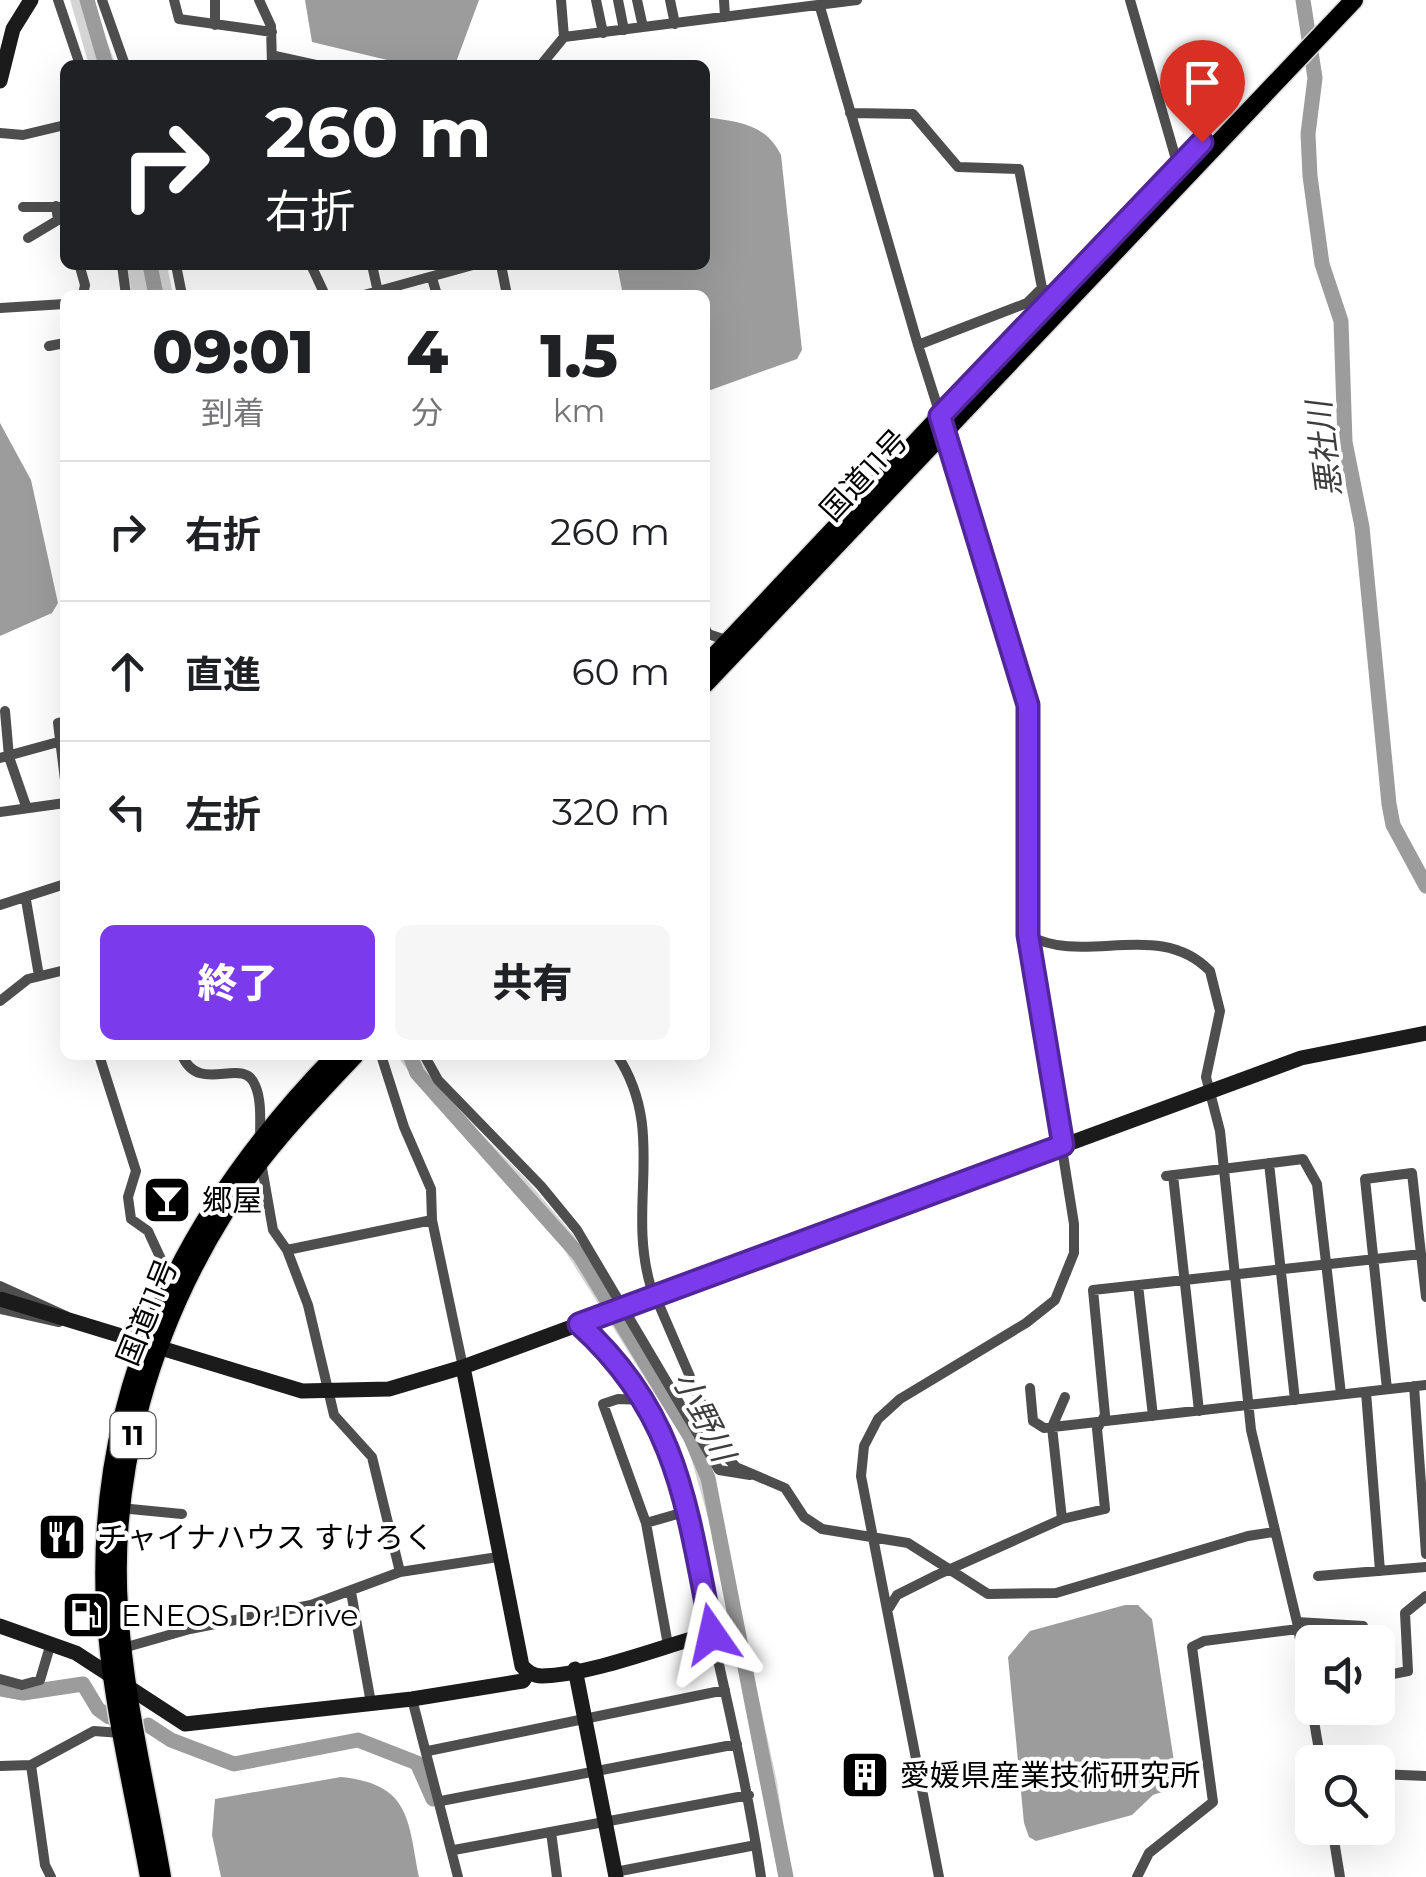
<!DOCTYPE html>
<html lang="ja">
<meta charset="utf-8">
<style>
:root{--surface:#fff;--page:#f6f6f6;--text:#202124;--muted:#757577;--line:#e0e0e0;--accent:#7c3aed}
body{margin:0;font-family:Montserrat,"Noto Sans JP",sans-serif;background:var(--page);color:var(--text);height:100vh;display:flex;flex-direction:column;font-size:38px;white-space:nowrap}
*{box-sizing:border-box;margin:0}
p{font-size:32px;color:var(--muted)}
.icon{flex:none;width:55px;height:55px;fill:none;stroke:currentColor;stroke-width:2;stroke-linecap:round;stroke-linejoin:round}
.map{position:relative;flex:1;overflow:hidden}
.details{position:absolute;left:60px;top:290px;width:650px;height:770px;display:flex;flex-direction:column;background:var(--surface);border-radius:15px;box-shadow:0 10px 40px #0002}
.details>*{flex:none}
.hud{position:absolute;left:60px;top:60px;width:650px;height:210px;border-radius:15px;box-shadow:0 10px 40px #0002;background:#202124;color:#fff;overflow:hidden}
.buttons{position:absolute;left:1295px;top:1625px;display:grid;gap:20px}
.buttons a{display:grid;place-items:center;width:100px;height:100px;border-radius:15px;background:var(--surface);box-shadow:0 10px 40px #0002;font-size:50px}
.pin{position:absolute;display:grid;place-items:center;width:85px;height:85px;color:#fff;margin:-102px -42px;border-radius:50% 50% 50% 0;rotate:-45deg;box-shadow:0 0 10px #0007}
.pin .icon{rotate:45deg}
.me{position:absolute;width:110px;margin:-55px;rotate:349deg;stroke-linejoin:round;filter:drop-shadow(0 0 8px #0008)}
.turn{display:flex;align-items:center;gap:35px;height:210px;padding:0 40px;font-size:45px}
.turn .icon{width:130px;height:130px;stroke-width:2.5}
.turn b{display:block;font-size:70px;line-height:85px}
.eta{display:flex;justify-content:space-evenly;align-items:center;height:170px;text-align:center}
.eta b{font-size:60px;font-weight:800;line-height:70px}
.button{display:flex;gap:20px;margin-top:auto;padding:20px 40px}
.button a{flex:1;height:115px;border-radius:15px;background:var(--accent);color:#fff;font-size:40px;font-weight:800;line-height:115px;text-align:center}
.button a+a{background:var(--page);color:var(--text)}
ul{padding:0;list-style:none}
li{display:flex;align-items:center;gap:30px;height:140px;padding:0 40px;border-top:2px solid var(--line)}
li div{flex:1}
li b{display:block;font-size:38px}
li em{font-style:normal}
.map>svg:first-child{display:block}
.green{fill:#d5d5d5}
.water{fill:#9c9c9c}
.lines{fill:none;stroke-linecap:round;stroke-linejoin:round}
.river{stroke:#9c9c9c;stroke-width:15}
.highway-casing{stroke:#dbdbdb;stroke-width:21}
.street{stroke:#4e4e4e;stroke-width:10}
.secondary{stroke:#1b1b1b;stroke-width:15}
.highway{stroke:#000;stroke-width:18}
.route-casing{stroke:#51269a;stroke-width:25}
.route{stroke:#7c3aed;stroke-width:18}
.labels{text-anchor:middle;dominant-baseline:central;stroke-width:8;stroke-linejoin:round;paint-order:stroke}
.shield{fill:#fff;stroke:#4c4c4c;stroke-width:2.5}
.shield-label{font-size:28px;font-weight:bold;fill:#000}
.street-label{font-size:30px;fill:#000;stroke:#fff}
.poi-label{font-size:30px;fill:#000;stroke:#fff;text-anchor:start}
.water-label{font-size:32px;font-style:italic;fill:#3d3d3d;stroke:#fff}
</style>
<div class="map">
<svg width="1426" height="1877" viewBox="0 0 1426 1877">
<rect width="100%" height="100%" fill="#fff"/>
<!-- green -->
<path class="green" d="M70,0H91L116,65H89Z
M127,265H167L173,295H132Z
M396,1055H417L441,1094L526,1179L574,1236L705,1451L777,1782L791,1877H779L713,1536L688,1447L550,1227L432,1101Z"/>
<!-- water -->
<path class="water" d="M305,0H479L455,65H408L312,42Z
M705,117C738,122 765,123 781,155L802,350L797,359L705,392V295H623L617,265H705Z
M0,423L31,480L58,603L52,613L0,636Z
M1125,1605H1138L1152,1619L1175,1768L1171,1789L1153,1795L1132,1815L1036,1841L1029,1837L1024,1823L1008,1657L1030,1631Z
M341,1777C410,1784 408,1819 419,1877H221L212,1835L215,1799Z"/>
<g class="lines">
<!-- river -->
<path class="river" d="M87,0L106,65
M1303,0L1315,78L1308,134L1310,176L1322,264L1341,321L1345,442L1362,527L1389,804L1393,825L1426,886
M150,265L156,295
M410,1055L417,1073L580,1256L690,1436L708,1478L786,1877
M0,1689L23,1693L83,1684L98,1709L109,1717
M148,1725L171,1740L234,1764L358,1740L417,1763L433,1799"/>
<!-- highway casing -->
<g class="highway-casing">
<path id="highway" d="M705,666L948,408
M705,684L1354,0
M149,1877C133,1788 110,1697 105,1606C95,1386 186,1209 336,1055
M162,1877C147,1788 124,1698 119,1608C110,1470 152,1329 225,1212C260,1154 309,1104 355,1055"/>
</g>
<!-- street -->
<path class="street" d="M58,0L80,65
M102,0L125,65
M174,0L179,19L272,32
M259,0L271,26L272,65
M561,0L564,37
M596,0L603,33
M618,0L624,30
M637,0L643,27
M670,0L675,24
M724,0L725,17
M1130,0L1182,180
M820,7L918,345L1023,677L1030,731L1028,935L1074,1224V1253L1055,1300L1026,1323L900,1399L878,1419L864,1446L861,1476L939,1877
M215,25V0
M275,56L316,65
M541,65L564,37L857,0
M850,113L913,114L958,167L1019,169L1042,288L1068,300
M0,133L23,135L65,125
M23,207H65
M28,238L58,220L56,206
M122,265L126,295
M176,265L182,295
M311,265L325,295
M372,265L378,292
M501,265L507,295
M80,267L85,285L83,295
M432,278L437,295
M179,295H216
M364,295L473,265
M0,308L65,304
M918,345L1027,303L1042,288
M49,346L65,343
M705,628L708,634L729,641
M5,711L9,757L26,806
M65,721L58,723L65,780
M0,758L58,742
M0,812L65,803
M26,900L39,976
M0,905L65,884
M1028,935C1085,967 1158,918 1210,971L1220,1011L1206,1077L1220,1131L1251,1430L1297,1622L1321,1762
M0,1001L28,979L65,970
M99,1055L136,1171L128,1197L131,1219L148,1231L173,1285
M182,1055C199,1096 243,1055 255,1085C262,1100 260,1123 260,1140
M381,1055L404,1127L431,1189L432,1220L463,1367
M424,1055L438,1080L541,1186L577,1230L719,1470L750,1475
M617,1055C667,1131 627,1203 650,1284L723,1453L736,1467L785,1488L804,1517L822,1529L908,1543L988,1594L1056,1593L1248,1536L1274,1532
M261,1162L273,1230L287,1250L308,1305L334,1415L372,1457L400,1572
M1269,1163L1295,1400
M1173,1175L1199,1411
M1166,1176L1303,1159L1317,1184L1341,1394
M287,1250L432,1220
M1138,1285L1153,1416
M0,1286L66,1316
M0,1309L59,1322
M579,1323C686,1420 684,1508 713,1638C731,1718 749,1796 761,1877
M1414,1386L1426,1554
M1030,1388L1033,1421L1044,1428L1426,1385
M1387,1389L1365,1179L1412,1173L1421,1254
M1366,1392L1380,1571
M643,1400L618,1399L603,1404L646,1523L668,1645
M120,1508L182,1514
M1062,1519L1052,1427L1065,1397
M646,1523L688,1511
M1318,1576L1426,1567
M351,1592L371,1703
M889,1608L897,1595L937,1575L1062,1519L1105,1509L1097,1429L1105,1415L1093,1290L1421,1254L1426,1297
M1297,1622L1363,1626L1368,1642
M123,1648L190,1629L311,1605L400,1572L498,1557
M1378,1677L1408,1671L1405,1613L1426,1596
M0,1679L22,1685L40,1680L51,1643
M412,1699L458,1877
M428,1751L725,1690
M31,1765L94,1731L121,1733
M0,1766L31,1765L45,1865L51,1877
M1378,1774L1426,1776
M441,1801L737,1744
M1332,1828L1340,1877
M551,1832L557,1877
M454,1850L749,1795
M615,1872L756,1845
M1137,1877L1149,1853L1213,1802L1192,1647L1204,1641L1298,1629"/>
<!-- secondary -->
<path class="secondary" d="M0,81L13,29L31,0
M0,1299L302,1391L389,1389L463,1367L1301,1058L1426,1033
M463,1367L522,1666C528,1672 533,1676 542,1676C594,1674 660,1647 712,1633
M0,1626L76,1653L185,1724L412,1699L523,1681L528,1673
M575,1669L616,1877"/>
<!-- highway -->
<use href="#highway" class="highway"/>
</g>
<g class="lines">
<!-- route casing -->
<g class="route-casing">
<path id="route" d="M712,1634C687,1509 679,1414 579,1324L1063,1145L1028,935V705L940,416L1202,142"/>
</g>
<!-- route -->
<use href="#route" class="route"/>
</g>
<!-- icons -->
<defs>
<g id="bar-square" transform="scale(2.5)"><rect x="-9" y="-9" width="18" height="18" rx="4" fill="#000" stroke="#fff"/><path d="M-6-5H6L.8 .8V4.5H3.5V6h-7V4.5H-.8V.8Z" fill="#fff"/></g>
<g id="restaurant-square" transform="scale(2.5)"><rect x="-9" y="-9" width="18" height="18" rx="4" fill="#000" stroke="#fff"/><path d="M-5-6h1v4h1v-4h1v4h1v-4h1v5L-1.5 .5V6h-2V.5L-5-1ZM5-6V6H3V1.5H1.5Q1.5-4 5-6Z" fill="#fff"/></g>
<g id="fuel-square" transform="scale(2.5)"><rect x="-9" y="-9" width="18" height="18" rx="4" fill="#000" stroke="#fff"/><path d="M-5.5-6h7V0h2V4h1.3V-2.5L3-4.5l.8-.8L6-3V5H2.5V1h-1V6h-7ZM-4.2-4.7v3.2H.2V-4.7Z" fill="#fff"/></g>
<g id="building-square" transform="scale(2.5)"><rect x="-9" y="-9" width="18" height="18" rx="4" fill="#000" stroke="#fff"/><path d="M-4-6H4V6H1V3H-1V6H-4ZM-2.5-4.3h1.7v1.8h-1.7ZM.8-4.3h1.7v1.8H.8ZM-2.5-1h1.7V.8h-1.7ZM.8-1h1.7V.8H.8Z" fill="#fff"/></g>
</defs>
<g fill-rule="evenodd">
<use href="#bar-square" x="167" y="1200"/>
<use href="#restaurant-square" x="62" y="1537"/>
<use href="#fuel-square" x="86" y="1615"/>
<use href="#building-square" x="865" y="1775"/>
</g>
<g class="labels">
<!-- shield labels -->
<rect class="shield" x="110.5" y="1412" width="45" height="46" rx="8"/>
<g class="shield-label">
<text x="133" y="1435">11</text>
</g>
<!-- street labels -->
<g class="street-label">
<text transform="translate(864 475) rotate(-47)">国道11号</text>
<text transform="translate(147 1312) rotate(-68)">国道11号</text>
</g>
<!-- poi labels -->
<g class="poi-label">
<text x="202" y="1200">郷屋</text>
<text x="97" y="1537">チャイナハウス すけろく</text>
<text x="121" y="1615">ENEOS Dr.Drive</text>
<text x="900" y="1775">愛媛県産業技術研究所</text>
</g>
<!-- water labels -->
<g class="water-label">
<text transform="translate(1324 449) rotate(-97)">悪社川</text>
<text transform="translate(704 1416) rotate(63)">小野川</text>
</g>
</g>
</svg>
<div class="buttons">
<a><svg class="icon" aria-label="sound" viewBox="0 0 24 24"><path d="M4 9h4l5-4v14l-5-4H4zM17 9q2 3 0 6"/></svg></a>
<a><svg class="icon" aria-label="search" viewBox="0 0 24 24"><circle cx="10" cy="10" r="6"/><path d="M15 15l6 6"/></svg></a>
</div>
<div class="pin" style="left:1202px;top:142px;background:#d93025"><svg class="icon" aria-label="arrive" viewBox="0 0 24 24"><path d="M6 21V4h12l-3 4 3 4H6"/></svg></div>
<svg class="me" style="left:712px;top:1634px" viewBox="-20 -20 40 40"><path d="M0-17L14 15 0 8-14 15z" fill="#7c3aed" stroke="#fff" stroke-width="4"/></svg>
<div class="hud">
<div class="turn"><svg class="icon" aria-label="right" viewBox="0 0 24 24"><path d="M7 20v-9h11M14 6l5 5-5 5"/></svg><div><b>260 m</b>右折</div></div>
</div>
<section class="details">
<div class="eta">
<div><b>09:01</b><p>到着</p></div>
<div><b>4</b><p>分</p></div>
<div><b>1.5</b><p>km</p></div>
</div>
<ul>
<li><svg class="icon" aria-label="right" viewBox="0 0 24 24"><path d="M7 20v-9h11M14 6l5 5-5 5"/></svg><div><b>右折</b></div><em>260 m</em></li>
<li><svg class="icon" aria-label="ahead" viewBox="0 0 24 24"><path d="M12 20V5M6 11l6-6 6 6"/></svg><div><b>直進</b></div><em>60 m</em></li>
<li><svg class="icon" aria-label="left" viewBox="0 0 24 24"><path d="M17 20v-9H6M10 6l-5 5 5 5"/></svg><div><b>左折</b></div><em>320 m</em></li>
</ul>
<div class="button"><a>終了</a><a>共有</a></div>
</section>
</div>
